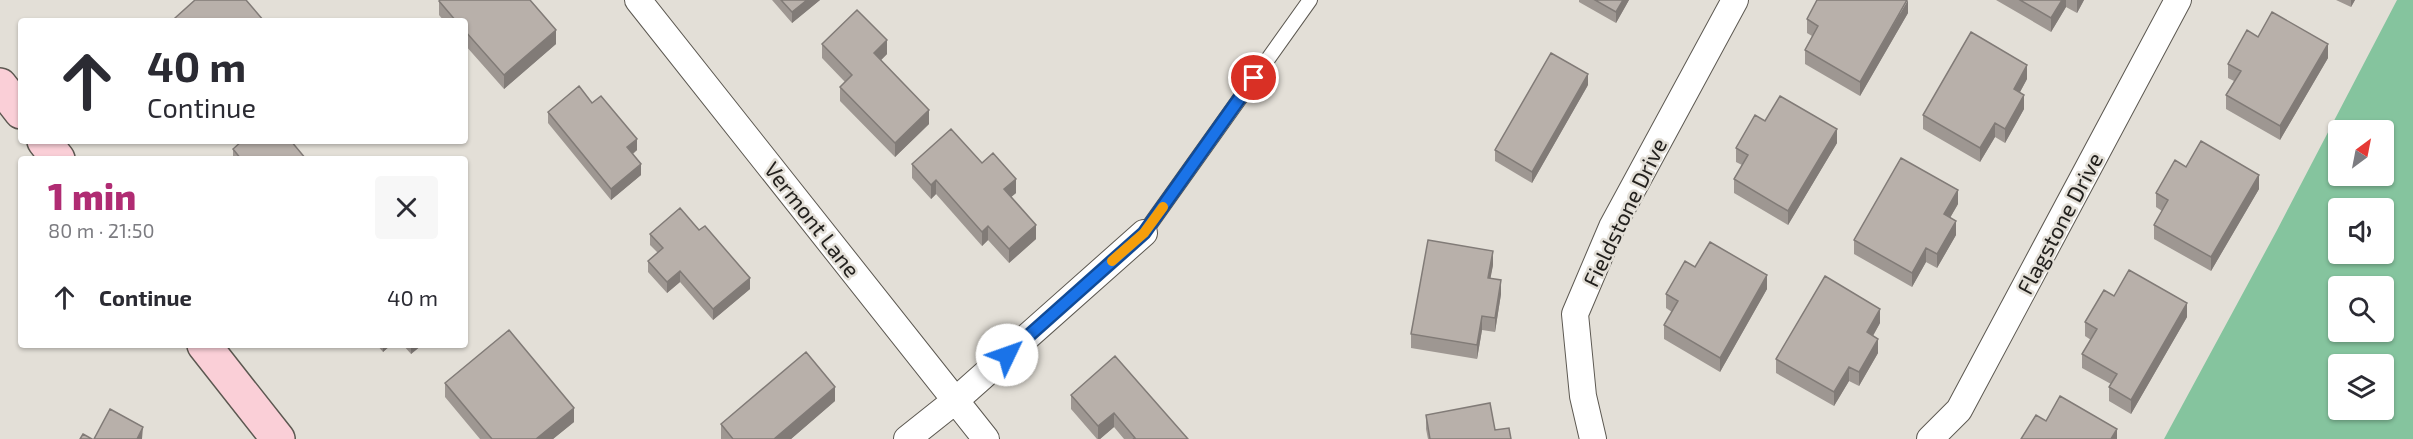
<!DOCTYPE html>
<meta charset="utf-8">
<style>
:root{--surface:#fff;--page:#f7f7f7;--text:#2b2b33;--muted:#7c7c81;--accent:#b02c73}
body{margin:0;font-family:"Exo 2",sans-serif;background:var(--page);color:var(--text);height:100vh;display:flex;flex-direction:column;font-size:22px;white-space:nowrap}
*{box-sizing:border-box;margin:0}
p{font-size:20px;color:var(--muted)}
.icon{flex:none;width:33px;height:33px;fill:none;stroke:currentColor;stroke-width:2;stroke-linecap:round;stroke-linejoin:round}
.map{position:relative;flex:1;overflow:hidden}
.drawer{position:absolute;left:18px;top:156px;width:450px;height:192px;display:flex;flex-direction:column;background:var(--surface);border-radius:6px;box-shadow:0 2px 4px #0004}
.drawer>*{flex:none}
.banner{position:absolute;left:18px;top:18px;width:450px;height:126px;border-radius:6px;box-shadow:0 2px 4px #0004;background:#fff;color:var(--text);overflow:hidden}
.needle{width:39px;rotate:32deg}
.buttons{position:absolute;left:2328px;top:120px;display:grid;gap:12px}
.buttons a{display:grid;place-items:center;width:66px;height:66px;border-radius:6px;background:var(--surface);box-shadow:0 2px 4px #0004;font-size:30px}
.pin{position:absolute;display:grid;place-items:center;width:51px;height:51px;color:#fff;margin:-26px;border:3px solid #fff;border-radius:50%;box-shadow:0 2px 6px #0007}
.me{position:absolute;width:66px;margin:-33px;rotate:48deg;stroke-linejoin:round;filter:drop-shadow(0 0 4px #0008)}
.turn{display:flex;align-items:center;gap:21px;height:126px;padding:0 30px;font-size:27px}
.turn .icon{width:78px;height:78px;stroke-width:2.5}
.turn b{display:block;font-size:42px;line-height:51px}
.round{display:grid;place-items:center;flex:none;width:63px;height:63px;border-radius:6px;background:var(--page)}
.overview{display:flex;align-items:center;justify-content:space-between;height:102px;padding:0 30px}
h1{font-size:36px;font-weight:800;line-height:45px;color:var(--accent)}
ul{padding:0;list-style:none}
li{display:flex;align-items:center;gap:18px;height:78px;padding:0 30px}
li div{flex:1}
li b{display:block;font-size:22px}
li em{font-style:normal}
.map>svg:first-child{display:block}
.green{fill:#85c49e;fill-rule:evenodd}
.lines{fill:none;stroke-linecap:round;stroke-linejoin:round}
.service-casing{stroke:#5c5851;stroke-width:16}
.minor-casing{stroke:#5c5851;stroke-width:28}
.secondary-casing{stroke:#5c5851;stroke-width:36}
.service{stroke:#fff;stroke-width:14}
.minor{stroke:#fff;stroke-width:26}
.secondary{stroke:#facfd7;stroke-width:33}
.wall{fill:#9e9792}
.shaded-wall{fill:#817b77}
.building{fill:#b8b0aa;stroke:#817b77;stroke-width:1.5}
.route-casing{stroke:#114b97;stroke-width:15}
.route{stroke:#1a73e8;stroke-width:10}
.slow{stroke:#f59e0b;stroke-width:10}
.labels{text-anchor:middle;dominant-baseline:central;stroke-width:5;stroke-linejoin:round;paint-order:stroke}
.street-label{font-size:22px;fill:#23211e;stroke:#e3dfd7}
</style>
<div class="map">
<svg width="2413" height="439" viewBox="0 0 2413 439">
<rect width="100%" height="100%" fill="#e3dfd7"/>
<!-- green -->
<path class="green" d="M2397,0H2413V439H2164L2276,232ZM2338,130H2384V176H2338ZM2338,208H2384V254H2338ZM2338,286H2384V332H2338ZM2338,364H2384V410H2338Z"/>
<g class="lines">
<!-- service casing -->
<g class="service-casing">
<path id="service" d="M1144,233L1310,0"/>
</g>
<!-- minor casing -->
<g class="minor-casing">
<path id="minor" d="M638,0L986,439
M907,439L956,400L1144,233
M1593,439L1583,396L1575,314L1612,227L1735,0
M1930,439L1959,410L2178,0"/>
</g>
<!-- secondary casing -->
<g class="secondary-casing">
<path id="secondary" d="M0,85L21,112
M44,141L58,159
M204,345L278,439"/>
</g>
<!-- service -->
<use href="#service" class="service"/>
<!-- minor -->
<use href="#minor" class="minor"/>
<!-- secondary -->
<use href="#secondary" class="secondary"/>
</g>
<!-- wall -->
<path class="wall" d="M772,0H820L792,23Z
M1579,0H1629L1616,23L1579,2Z
M1996,0H2084L2077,13L2066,7L2051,32Z
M2336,0H2355L2351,7Z
M439,1L556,44L504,89L465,45V21H444L439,15Z
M1908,13L1860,96L1805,64V50L1812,36L1807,33V19Z
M822,44L887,54L881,60L929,124L895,157L840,101V87L845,82L822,58Z
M2328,58L2280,140L2226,109V95L2234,81L2228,78V64Z
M2027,79L2020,92L2024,109L2005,143L1995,137L1980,162L1923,129V115Z
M1588,85L1532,183L1495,161V150Z
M548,112L637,150L633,154L641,175L611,200L548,123Z
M1837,143L1788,225L1734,193V179L1742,165L1736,162V148Z
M233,149L306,159H233Z
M982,163L1016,193L1011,197L1036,239L1009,263L988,240L982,246L936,194L931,199L912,178V164Z
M2186,167L2259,189L2211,271L2154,239V225L2162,211L2156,207V193Z
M1958,204L1950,218L1956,235L1937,268L1926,262L1912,287L1854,254V240Z
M650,234L750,289L713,320L680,282L667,293L648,272V261L658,253L650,245Z
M1493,265L1490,278L1501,294L1495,332L1482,330L1477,359L1411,348V334Z
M1695,267L1767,289L1720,372L1664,339V325L1672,312L1666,308V294Z
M2114,296L2187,317L2131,414L2109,401V387L2111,384L2082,368V354L2091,340L2085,336V322Z
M1880,323L1873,336L1878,353L1859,386L1849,381L1834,406L1776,373V359Z
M377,345H391L383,352Z
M403,345H422L411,354Z
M445,383L574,422L553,439H480L445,397Z
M1071,395L1188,439H1124L1114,427L1100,439H1097L1071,409Z
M835,401L791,439H721V424Z
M1426,415L1495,430L1511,439H1428L1426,429Z"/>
<!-- shaded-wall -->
<path class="shaded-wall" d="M807,0H820L792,23V12Z
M1623,0H1629L1616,23V12Z
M1908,0V13L1860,96V82Z
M2062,0H2066V7L2051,32V18Z
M2077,0H2084L2077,13Z
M2351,0H2355L2351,7Z
M556,30V44L504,89V75Z
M887,40V54L874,67V53Z
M2328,44V58L2280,140V126Z
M2027,65V79L2014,103V89Z
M1588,74V85L1532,183V172Z
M2024,95V109L2005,143V129Z
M929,110V124L895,157V143Z
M1995,123V137L1980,162V148Z
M1837,129V143L1788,225V211Z
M637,139V150L627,158V147Z
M641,164V175L611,200V189Z
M2259,175V189L2211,271V257Z
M1016,179V193L1004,203V189Z
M936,180V194L931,199V185Z
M1958,190V204L1944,228V214Z
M1956,221V235L1937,268V254Z
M1036,225V239L1009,263V249Z
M988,226V240L982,246V232Z
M1926,248V262L1912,287V273Z
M1493,251V265L1488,292V278Z
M680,271V282L667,293V282Z
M1767,275V289L1720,372V358Z
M750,278V289L713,320V309Z
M1501,280V294L1495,332V318Z
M2187,303V317L2131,414V400Z
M1880,309V323L1867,346V332Z
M1482,316V330L1477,359V345Z
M1878,339V353L1859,386V372Z
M383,345H391L383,352Z
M411,345H422L411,354Z
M1849,367V381L1834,406V392Z
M835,387V401L791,439H774Z
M574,408V422L553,439H536Z
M1114,413V427L1100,439H1098V426Z
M143,427L142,439H137Z
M2117,429V439H2111Z"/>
<!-- building -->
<path class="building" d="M195,0H246L264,21H178L175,18Z
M440,0H530L556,30L504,75L465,31V21H456L439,1Z
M781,0H807L792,12Z
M1595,0H1623L1616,12Z
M1817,0H1907L1860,82L1805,50L1818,26L1807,19Z
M2020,0H2062L2051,18Z
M857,10L887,40L874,53L929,110L895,143L840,87L852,75L822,44Z
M2272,12L2328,44L2280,126L2226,95L2241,71L2228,64L2247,30L2258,37Z
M1971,32L2027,65L2014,89L2024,95L2005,129L1995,123L1980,148L1923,115Z
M1551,53L1588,74L1532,172L1495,150Z
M579,86L592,103L601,96L637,139L627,147L641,164L611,189L548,112Z
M1780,96L1837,129L1788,211L1734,179L1748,155L1736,148L1755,115L1765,121Z
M951,129L982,163L993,153L1016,179L1004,189L1036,225L1009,249L988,226L982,232L936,180L931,185L912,164Z
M242,141H291L306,159H241L233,149Z
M2201,141L2259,175L2211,257L2154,225L2168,200L2156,193L2175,160L2186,167Z
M1901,158L1958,190L1944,214L1956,221L1937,254L1926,248L1912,273L1854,240Z
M680,208L699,230L705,226L750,278L713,309L680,271L667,282L648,261L663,248L650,234Z
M1428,240L1493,251L1488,278L1501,280L1495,318L1482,316L1477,345L1411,334Z
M1710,242L1767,275L1720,358L1664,325L1678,301L1666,294L1685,261L1695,267Z
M2129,270L2187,303L2131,400L2109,387L2117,374L2082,354L2097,329L2085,322L2104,290L2114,296Z
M1825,276L1880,309L1867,332L1878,339L1859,372L1849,367L1834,392L1776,359Z
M509,330L574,408L536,439H492L445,383Z
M806,352L835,387L774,439H733L721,424Z
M1115,356L1188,439H1133L1135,438L1114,413L1098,426L1071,395Z
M2060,396L2117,429L2111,439H2021L2036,415L2046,421Z
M1490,403L1495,430L1509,428L1511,439H1430L1426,415Z
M110,409L143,427L137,439H94Z
M83,434L92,439H80Z"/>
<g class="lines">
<!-- route casing -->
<g class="route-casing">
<path id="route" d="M1007,355L1144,233L1254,78"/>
</g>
<!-- route -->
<use href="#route" class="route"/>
<!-- slow -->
<path class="slow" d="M1112,261L1144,233L1163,207"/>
</g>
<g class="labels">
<!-- street labels -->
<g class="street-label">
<text transform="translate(1624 212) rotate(-64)">Fieldstone Drive</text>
<text transform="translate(813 219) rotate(52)">Vermont Lane</text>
<text transform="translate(2059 223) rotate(-62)">Flagstone Drive</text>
</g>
</g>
</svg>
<div class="buttons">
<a><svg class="needle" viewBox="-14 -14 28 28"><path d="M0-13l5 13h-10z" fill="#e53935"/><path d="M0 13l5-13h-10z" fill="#7c7c81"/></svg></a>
<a><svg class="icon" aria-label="sound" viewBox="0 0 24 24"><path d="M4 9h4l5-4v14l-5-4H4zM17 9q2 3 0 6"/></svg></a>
<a><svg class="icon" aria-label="search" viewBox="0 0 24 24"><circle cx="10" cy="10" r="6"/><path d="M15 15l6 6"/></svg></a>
<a><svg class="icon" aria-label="layers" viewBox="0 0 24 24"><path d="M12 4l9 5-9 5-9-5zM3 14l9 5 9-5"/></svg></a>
</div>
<div class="pin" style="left:1254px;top:78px;background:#d93025"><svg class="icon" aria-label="arrive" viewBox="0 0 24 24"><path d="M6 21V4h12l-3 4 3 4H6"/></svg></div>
<svg class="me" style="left:1007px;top:355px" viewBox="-20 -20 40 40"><circle r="19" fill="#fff"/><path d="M0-13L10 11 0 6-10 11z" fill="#1a73e8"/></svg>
<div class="banner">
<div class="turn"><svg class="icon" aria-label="ahead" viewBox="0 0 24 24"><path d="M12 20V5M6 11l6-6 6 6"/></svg><div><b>40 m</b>Continue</div></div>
</div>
<section class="drawer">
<div class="overview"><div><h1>1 min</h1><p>80 m · 21:50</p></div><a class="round"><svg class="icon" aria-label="close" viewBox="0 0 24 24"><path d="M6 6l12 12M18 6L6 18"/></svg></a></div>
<ul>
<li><svg class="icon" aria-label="ahead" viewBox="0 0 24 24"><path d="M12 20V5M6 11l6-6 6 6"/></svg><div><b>Continue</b></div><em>40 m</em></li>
</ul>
</section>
</div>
